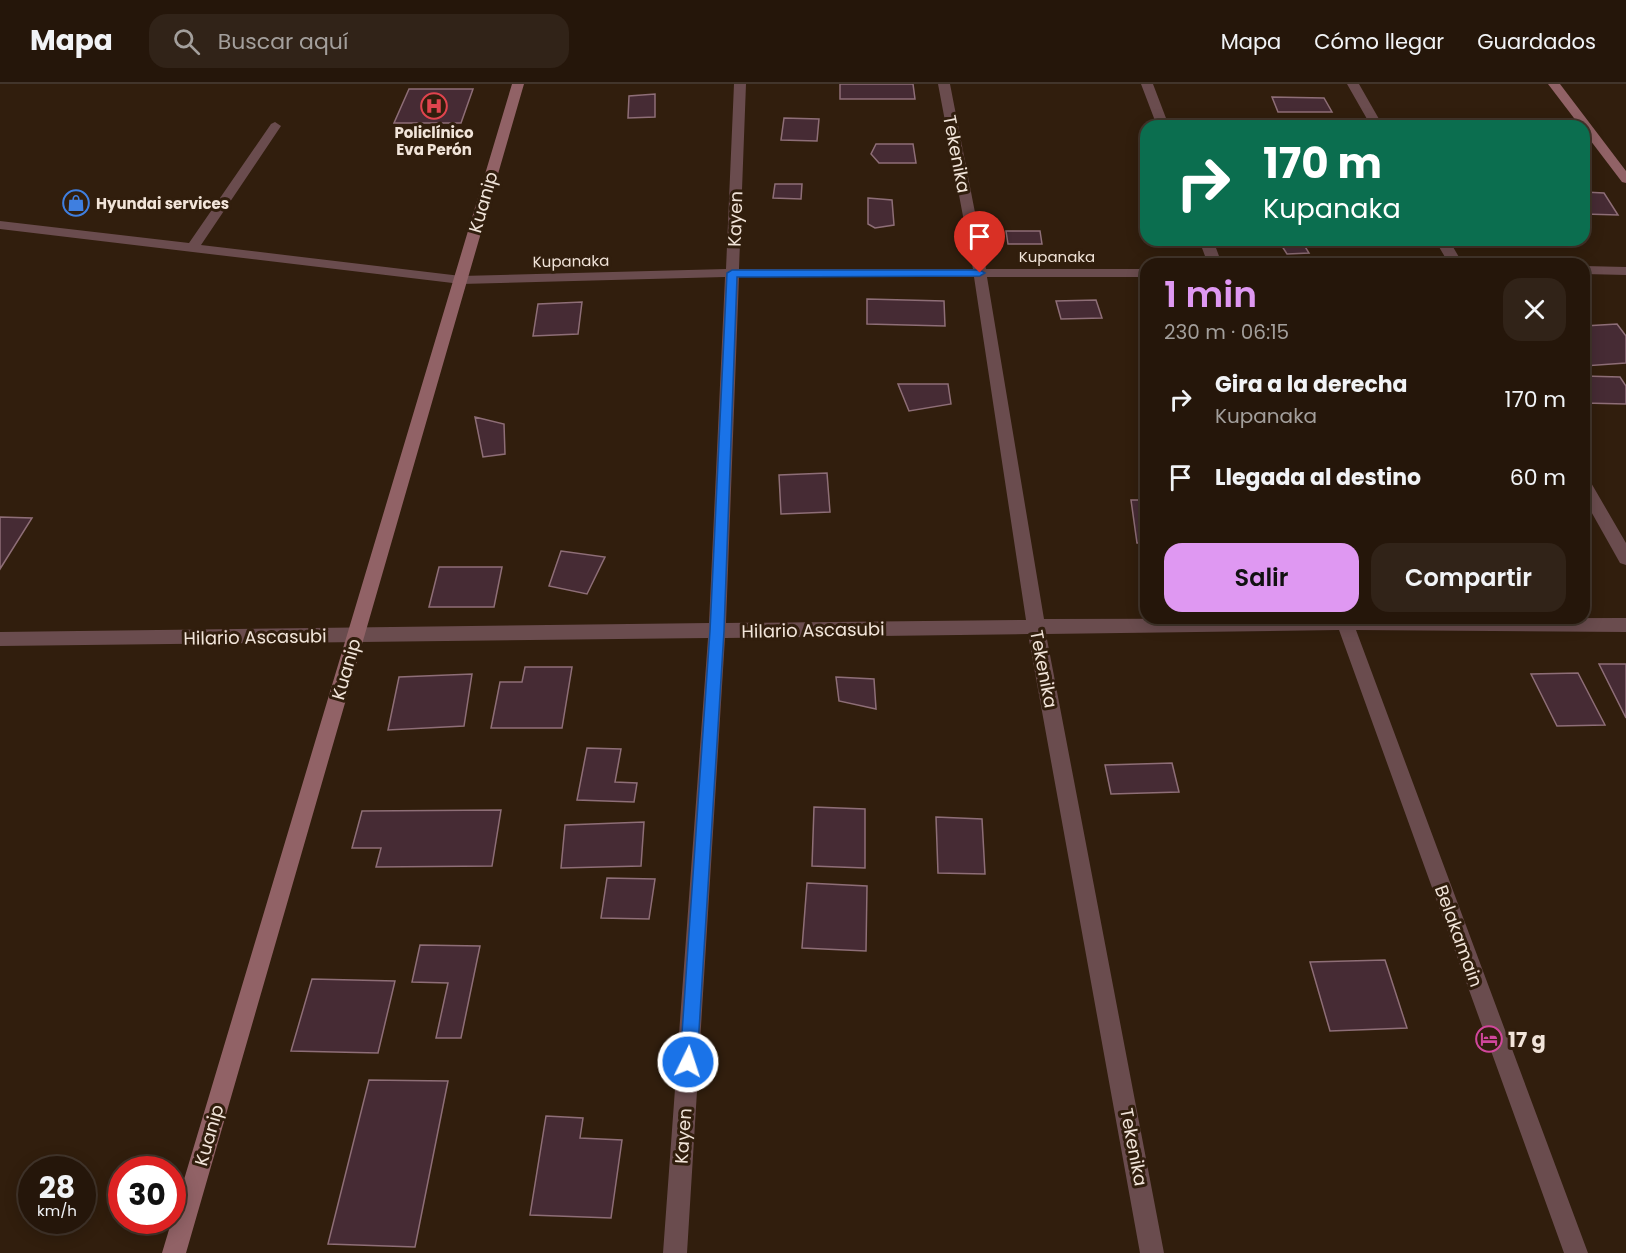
<!DOCTYPE html>
<html lang="es">
<meta charset="utf-8">
<style>
:root{--surface:#25160a;--page:#312318;--text:#f1f3f6;--muted:#a39f9c;--line:#42352b;--accent:#df98f2}
body{margin:0;font-family:Poppins,sans-serif;background:var(--page);color:var(--text);height:100vh;display:flex;flex-direction:column;font-size:22px;white-space:nowrap}
*{box-sizing:border-box;margin:0}
p{font-size:20px;color:var(--muted)}
.icon{flex:none;width:33px;height:33px;fill:none;stroke:currentColor;stroke-width:2;stroke-linecap:round;stroke-linejoin:round}
.map{position:relative;flex:1;overflow:hidden}
.panel{position:absolute;left:1140px;top:174px;width:450px;height:366px;display:flex;flex-direction:column;background:var(--surface);border-radius:18px;box-shadow:0 3px 15px #0003,0 0 0 2px var(--line)}
.panel>*{flex:none}
.hud{position:absolute;left:1140px;top:36px;width:450px;height:126px;border-radius:18px;box-shadow:0 3px 15px #0003,0 0 0 2px var(--line);background:#0b6e4f;color:#fff;overflow:hidden}
.speed{position:absolute;left:18px;top:1072px;display:flex;gap:12px;font-size:30px;font-weight:700;text-align:center}
.speed>*{display:grid;place-content:center;width:78px;height:78px;border-radius:50%;background:var(--surface);box-shadow:0 3px 15px #0003,0 0 0 2px var(--line);line-height:1}
.speed small{font-size:15px;font-weight:400}
.speed .limit{border:9px solid #d22;background:#fff;color:#111}
.pin{position:absolute;display:grid;place-items:center;width:51px;height:51px;color:#fff;margin:-62px -26px;border-radius:50% 50% 50% 0;rotate:-45deg;box-shadow:0 0 6px #0007}
.pin .icon{rotate:45deg}
.me{position:absolute;width:66px;margin:-33px;rotate:4deg;stroke-linejoin:round;filter:drop-shadow(0 0 4px #0008)}
.turn{display:flex;align-items:center;gap:21px;height:126px;padding:0 24px;font-size:27px}
.turn .icon{width:78px;height:78px;stroke-width:2.5}
.turn b{display:block;font-size:42px;line-height:51px}
.round{display:grid;place-items:center;flex:none;width:63px;height:63px;border-radius:18px;background:var(--page)}
.headline{display:flex;align-items:center;justify-content:space-between;height:102px;padding:0 24px}
h1{font-size:36px;font-weight:600;line-height:45px;color:var(--accent)}
.action{display:flex;gap:12px;margin-top:auto;padding:12px 24px}
.action a{flex:1;height:69px;border-radius:18px;background:var(--accent);color:#111;font-size:24px;font-weight:600;line-height:69px;text-align:center}
.action a+a{background:var(--page);color:var(--text)}
ul{padding:0;list-style:none}
li{display:flex;align-items:center;gap:18px;height:78px;padding:0 24px}
li div{flex:1}
li b{display:block;font-size:22px}
li em{font-style:normal}
header{display:flex;align-items:center;gap:36px;box-sizing:border-box;height:84px;padding:0 30px;background:var(--surface);border-bottom:2px solid var(--line)}
header strong{font-size:28px}
nav{display:flex;gap:33px;margin-inline-start:auto;font-size:21px}
.search{width:420px;height:54px;background:var(--page);display:flex;align-items:center;gap:15px;box-sizing:border-box;padding:0 21px;border-radius:18px;color:var(--muted);font-size:22px}
.map>svg:first-child{display:block}
.building{fill:#462b34;stroke:#8e6e77;stroke-width:1.5}
.lines{fill:none;stroke-linecap:round;stroke-linejoin:round}
.street{fill:#6a4c4e;fill-rule:evenodd}
.secondary{fill:#916266;fill-rule:evenodd}
.route{fill:#1a73e8;stroke:#114b97;stroke-width:1.5}
.labels{text-anchor:middle;dominant-baseline:central;stroke-width:6;stroke-linejoin:round;paint-order:stroke}
.far-poi-label{font-size:15px;font-weight:bold;fill:#f1e4d9;stroke:#311e0d}
.far-street-label{font-size:15px;fill:#f1e4d9;stroke:#311e0d}
.street-label{font-size:18px;fill:#f1e4d9;stroke:#311e0d}
.near-poi-label{font-size:21px;font-weight:bold;fill:#f1e4d9;stroke:#311e0d;text-anchor:start}
</style>
<header>
<strong>Mapa</strong>
<div class="search"><svg class="icon" aria-label="search" viewBox="0 0 24 24"><circle cx="10" cy="10" r="6"/><path d="M15 15l6 6"/></svg>Buscar aquí</div>
<nav><a>Mapa</a><a>Cómo llegar</a><a>Guardados</a></nav>
</header>
<div class="map">
<svg width="1626" height="1169" viewBox="0 0 1626 1169">
<rect width="100%" height="100%" fill="#311e0d"/>
<!-- building -->
<path class="building" d="M840,0H913L915,15H840Z
M409,5H473L461,39H394Z
M655,10V33L628,34L629,12Z
M1272,13L1324,14L1332,28H1278Z
M784,34L819,35L817,57L781,56Z
M1203,37L1236,38L1238,42H1206Z
M876,60H913L916,79H879L871,70Z
M775,100H802L801,115L773,114Z
M1584,108L1604,109L1618,131L1584,130Z
M868,114L892,116L894,141L875,144L868,140Z
M1006,147H1040L1042,160H1008Z
M1278,156H1301L1309,169L1287,170Z
M867,215L944,217L945,242L867,240Z
M1096,216L1102,234L1061,235L1056,217Z
M582,218L578,250L533,252L538,220Z
M1617,240L1626,252V279L1584,282V242Z
M1584,292L1620,293L1626,302V320L1584,319Z
M898,300H948L951,320L909,327Z
M475,333L504,340L505,370L483,373Z
M827,389L830,428L781,430L779,391Z
M1131,416H1146V459H1137Z
M0,433L32,434L0,485Z
M561,467L605,473L587,510L549,502Z
M439,483H502L494,523H429Z
M1599,580H1626V634Z
M525,583H572L562,644H491L500,598H522Z
M1578,589L1605,641L1557,642L1531,590Z
M472,590L464,642L388,646L399,593Z
M836,593L874,595L876,625L839,617Z
M587,664L621,665L615,698L637,699L634,718L577,716Z
M1172,679L1179,708L1111,710L1105,681Z
M814,723L865,725V784L812,782Z
M501,726L492,782L376,783L381,764H352L362,727Z
M936,733L982,735L985,790L938,789Z
M644,738L641,782L561,784L565,741Z
M607,794L655,795L649,835L601,834Z
M807,799L867,802L866,867L802,864Z
M420,861L480,862L461,954H436L448,899L412,898Z
M1385,876L1407,944L1330,947L1310,878Z
M312,895L395,897L378,969L291,967Z
M369,996L448,997L415,1163L328,1160Z
M546,1032L583,1034L580,1054L622,1056L611,1134L530,1131Z"/>
<g class="lines">
<!-- street -->
<path class="street" d="M734,0H746L739,185H973L938,0H950L986,185H1146V193H987L1044,535L1626,534V548L1356,546L1588,1169H1564L1339,546L1046,550L1164,1169H1140L1028,550L725,554L687,1169H663L708,554L0,562V548L709,539L725,193L461,200L0,145V137L189,159L271,40L275,38L281,42L201,161L461,192L726,185ZM739,193H974L1026,536L726,539Z
M1141,0H1153L1169,42H1157Z
M1347,0H1359L1383,42H1371Z
M1199,156H1213L1222,180H1208Z
M1435,156H1449L1463,180H1449Z
M1584,182L1626,183V191L1584,190Z
M1584,395L1590,397L1626,459V481L1620,479L1584,415Z"/>
<!-- secondary -->
<path class="secondary" d="M512,0H524L186,1169H162Z
M1548,0H1560L1626,87V99L1622,98L1584,48V42H1580Z"/>
</g>
<!-- route -->
<path class="route" d="M732,186H980L985,189L980,192L737,193L724,547L697,978L694,984L688,986L682,984L680,978L710,547L727,189Z"/>
<!-- icons -->
<defs>
<g id="hospital-ring" transform="scale(1.35)"><circle r="9.5" fill="#311e0d" stroke="#e0444e" stroke-width="1.5"/><path d="M-5-5h3v3.5h4V-5h3V5h-3V1.5h-4V5h-3Z" fill="#e0444e"/></g>
<g id="shop-ring" transform="scale(1.35)"><circle r="9.5" fill="#311e0d" stroke="#3f7fe0" stroke-width="1.5"/><path d="M-5-2.5h2.3a2.7 3.5 0 0 1 5.4 0H5L5.5 6h-11ZM-1.5-2.5h3a1.5 2.3 0 0 0-3 0Z" fill="#3f7fe0"/></g>
<g id="hotel-ring" transform="scale(1.35)"><circle r="9.5" fill="#311e0d" stroke="#d1479c" stroke-width="1.5"/><path d="M-6-4.5h1.5V1H6V5H4.5V3h-9V5H-6ZM-4 0a1.8 1.8 0 1 1 3.6 0ZM.5 0V-2.5h3Q6-2.5 6 0Z" fill="#d1479c"/></g>
</defs>
<g fill-rule="evenodd">
<use href="#hospital-ring" x="434" y="22"/>
<use href="#shop-ring" x="76" y="119"/>
<use href="#hotel-ring" x="1489" y="955"/>
</g>
<g class="labels">
<!-- far-poi labels -->
<g class="far-poi-label">
<text x="434" y="48">Policlínico<tspan x="434" dy="17">Eva Perón</tspan></text>
<text x="96" y="119" text-anchor="start">Hyundai services</text>
</g>
<!-- far-street labels -->
<g class="far-street-label">
<text x="1057" y="172">Kupanaka</text>
<text transform="translate(571 177) rotate(-1)">Kupanaka</text>
</g>
<!-- street labels -->
<g class="street-label">
<text transform="translate(957 70) rotate(79)">Tekenika</text>
<text transform="translate(483 118) rotate(-74)">Kuanip</text>
<text transform="translate(735 135) rotate(-88)">Kayen</text>
<text transform="translate(813 546) rotate(-1)">Hilario Ascasubi</text>
<text transform="translate(255 553) rotate(-1)">Hilario Ascasubi</text>
<text transform="translate(346 585) rotate(-74)">Kuanip</text>
<text transform="translate(1044 585) rotate(79)">Tekenika</text>
<text transform="translate(1459 852) rotate(70)">Belakamain</text>
<text transform="translate(209 1051) rotate(-74)">Kuanip</text>
<text transform="translate(683 1052) rotate(-86)">Kayen</text>
<text transform="translate(1134 1063) rotate(79)">Tekenika</text>
</g>
<!-- near-poi labels -->
<g class="near-poi-label">
<text x="1508" y="955">17 g</text>
</g>
</g>
</svg>
<div class="speed"><div>28<small>km/h</small></div><div class="limit">30</div></div>
<div class="pin" style="left:980px;top:189px;background:#d93025"><svg class="icon" aria-label="arrive" viewBox="0 0 24 24"><path d="M6 21V4h12l-3 4 3 4H6"/></svg></div>
<svg class="me" style="left:688px;top:978px" viewBox="-20 -20 40 40"><circle r="17" fill="#1a73e8" stroke="#fff" stroke-width="3"/><path d="M0-11L8 9 0 5-8 9z" fill="#fff"/></svg>
<div class="hud">
<div class="turn"><svg class="icon" aria-label="right" viewBox="0 0 24 24"><path d="M7 20v-9h11M14 6l5 5-5 5"/></svg><div><b>170 m</b>Kupanaka</div></div>
</div>
<section class="panel">
<div class="headline"><div><h1>1 min</h1><p>230 m · 06:15</p></div><a class="round"><svg class="icon" aria-label="close" viewBox="0 0 24 24"><path d="M6 6l12 12M18 6L6 18"/></svg></a></div>
<ul>
<li><svg class="icon" aria-label="right" viewBox="0 0 24 24"><path d="M7 20v-9h11M14 6l5 5-5 5"/></svg><div><b>Gira a la derecha</b><p>Kupanaka</p></div><em>170 m</em></li>
<li><svg class="icon" aria-label="arrive" viewBox="0 0 24 24"><path d="M6 21V4h12l-3 4 3 4H6"/></svg><div><b>Llegada al destino</b></div><em>60 m</em></li>
</ul>
<div class="action"><a>Salir</a><a>Compartir</a></div>
</section>
</div>
